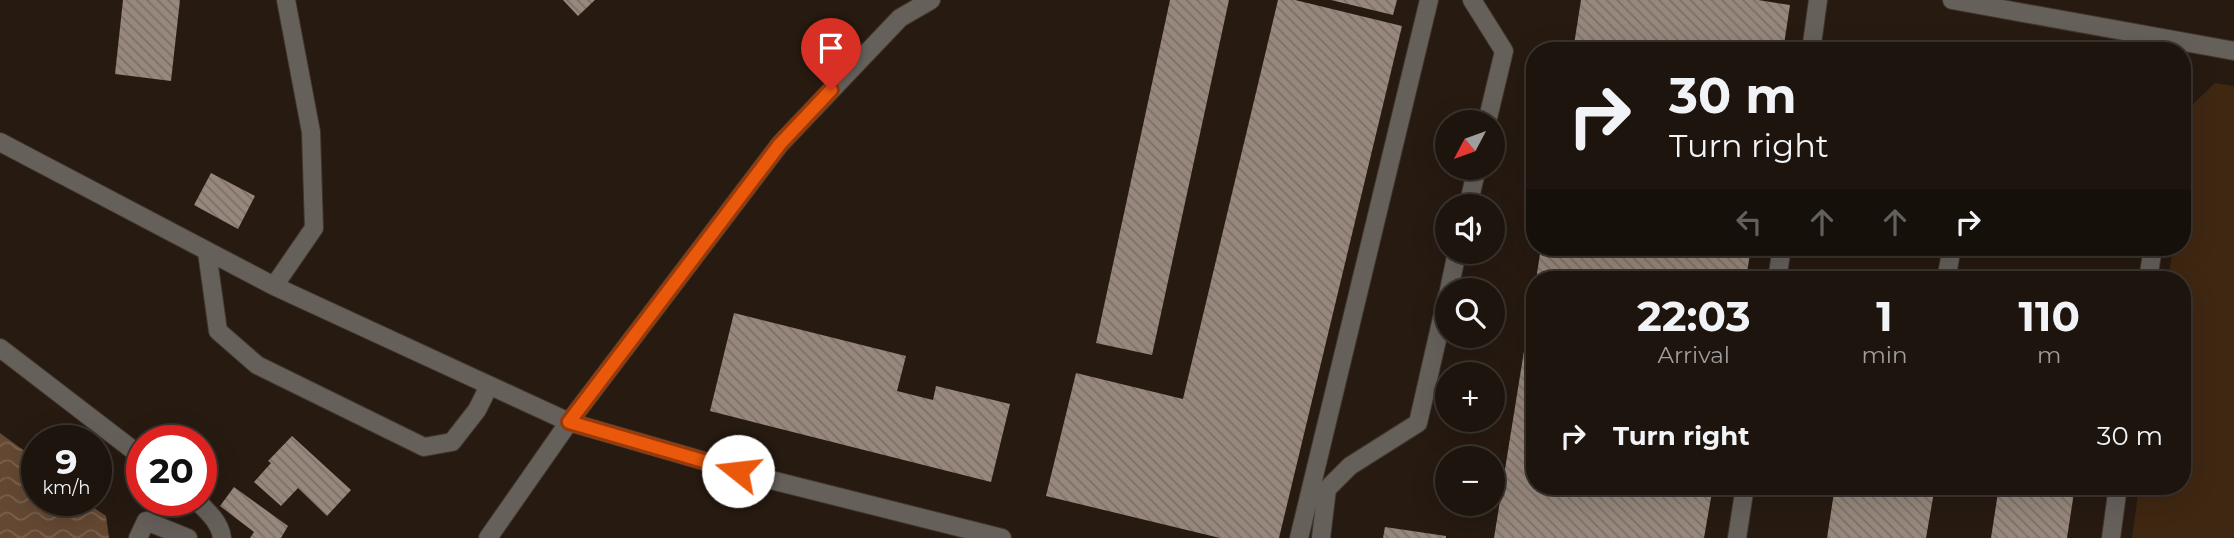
<!DOCTYPE html>
<meta charset="utf-8">
<style>
:root{--surface:#1c140d;--page:#29211b;--text:#f1f3f6;--muted:#a09e9d;--line:#3a332e}
body{margin:0;font-family:Montserrat,sans-serif;background:var(--page);color:var(--text);height:100vh;display:flex;flex-direction:column;font-size:26px;white-space:nowrap}
*{box-sizing:border-box;margin:0}
p{font-size:23px;color:var(--muted)}
.icon{flex:none;width:38px;height:38px;fill:none;stroke:currentColor;stroke-width:2;stroke-linecap:round;stroke-linejoin:round}
.map{position:relative;flex:1;overflow:hidden}
.panel{position:absolute;left:1526px;top:271px;width:665px;height:224px;display:flex;flex-direction:column;background:var(--surface);border-radius:28px;box-shadow:0 7px 28px #0002,0 0 0 2px var(--line)}
.panel>*{flex:none}
.top-card{position:absolute;left:1526px;top:42px;width:665px;height:214px;border-radius:28px;box-shadow:0 7px 28px #0002,0 0 0 2px var(--line);background:#1c140d;color:var(--text);overflow:hidden}
.needle{width:46px;rotate:229deg}
.controls{position:absolute;left:1435px;top:110px;display:grid;gap:14px}
.controls a{display:grid;place-items:center;width:70px;height:70px;border-radius:50%;background:var(--surface);box-shadow:0 7px 28px #0002,0 0 0 2px var(--line);font-size:35px}
.speed{position:absolute;left:21px;top:425px;display:flex;gap:14px;font-size:35px;font-weight:700;text-align:center}
.speed>*{display:grid;place-content:center;width:91px;height:91px;border-radius:50%;background:var(--surface);box-shadow:0 7px 28px #0002,0 0 0 2px var(--line);line-height:1}
.speed small{font-size:18px;font-weight:400}
.speed .limit{border:10px solid #d22;background:#fff;color:#111}
.pin{position:absolute;display:grid;place-items:center;width:60px;height:60px;color:#fff;margin:-72px -30px;border-radius:50% 50% 50% 0;rotate:-45deg;box-shadow:0 0 7px #0007}
.pin .icon{rotate:45deg}
.me{position:absolute;width:77px;margin:-38px;rotate:286deg;stroke-linejoin:round;filter:drop-shadow(0 0 5px #0008)}
.turn{display:flex;align-items:center;gap:24px;height:147px;padding:0 28px;font-size:32px}
.turn .icon{width:91px;height:91px;stroke-width:2.5}
.turn b{display:block;font-size:49px;line-height:60px}
.lanes{display:flex;align-items:center;height:66px;padding:0 28px;background:#0003;justify-content:center;gap:35px;direction:ltr}
.lanes .off{opacity:.35}
.eta{display:flex;justify-content:space-evenly;align-items:center;height:119px;text-align:center}
.eta b{font-size:42px;font-weight:700;line-height:49px}
ul{padding:0;list-style:none}
li{display:flex;align-items:center;gap:21px;height:91px;padding:0 28px}
li div{flex:1}
li b{display:block;font-size:26px}
li em{font-style:normal}
.map>svg:first-child{display:block}
.green{fill:#3f2712}
.water{fill:url(#water-waves)}
.building{fill:url(#building-back-hatch)}
.lines{fill:none;stroke-linecap:round;stroke-linejoin:round}
.service-casing{stroke:#42362e;stroke-width:20}
.service{stroke:#66605b;stroke-width:18}
.route-casing{stroke:#983908;stroke-width:18}
.route{stroke:#ea580c;stroke-width:12}
</style>
<div class="map">
<svg width="2234" height="538" viewBox="0 0 2234 538">
<defs>
<pattern id="water-waves" width="16" height="10" patternUnits="userSpaceOnUse" patternTransform="scale(1.75)"><rect width="16" height="10" fill="#644832"/><path d="M0 5q4-4 8 0t8 0" fill="none" stroke="#7a624f"/></pattern>
<pattern id="building-back-hatch" width="6" height="6" patternUnits="userSpaceOnUse" patternTransform="scale(1.75)"><rect width="6" height="6" fill="#97877c"/><path d="M-1 5l2 2M0 0l6 6M5-1l2 2" fill="none" stroke="#7b7068"/></pattern>
</defs>
<rect width="100%" height="100%" fill="#261a11"/>
<!-- green -->
<path class="green" d="M2215,83L2234,86V538H2132L2139,487L2182,486V280H2168L2173,247H2182V178L2193,104Z"/>
<!-- water -->
<path class="water" d="M0,433L37,460V500L84,501L106,516L109,538H0Z"/>
<!-- building -->
<path class="building" d="M123,0H180L171,81L115,74Z
M563,0H595L578,16Z
M1170,0H1229L1152,355L1096,343Z
M1278,0H1295L1402,26L1279,538H1220L1046,496L1076,373L1183,399Z
M1331,0H1397L1393,15Z
M1581,0H1758L1790,5L1783,51H1573Z
M211,173L255,196L238,229L194,205Z
M1541,247H1751L1746,280H1536Z
M1533,295L1535,486H1713L1704,538H1494Z
M734,313L906,356L897,391L933,400L936,386L1010,404L991,482L710,411Z
M292,436L351,490L327,516L298,488L281,506L254,482L271,463L268,461Z
M1835,486H1935L1926,538H1827Z
M1999,486H2075L2067,538H1991Z
M234,487L288,526L281,538H250L254,532L220,506Z
M1385,527L1446,536V538H1383Z"/>
<g class="lines">
<!-- service casing -->
<g class="service-casing">
<path id="service" d="M1472,0L1504,51L1487,122
M1952,0L2234,51
M1811,51L1818,0
M0,142L274,286L569,422L763,478L1002,538
M1468,206L1477,168
M207,252L218,331L257,365L424,447L452,442L477,410L489,386
M1777,280L1782,247
M1946,280L1952,247
M2148,280L2153,247
M274,286L314,228L311,132L286,0
M1449,290L1457,252
M0,348L142,457
M196,500C207,511 220,522 222,538
M138,538L146,521L188,538
M488,538L569,422L780,144L900,18L931,0
M1299,538L1429,0
M1321,538L1327,489L1350,466L1418,423L1447,296
M1737,538L1745,486
M2111,538L2118,486"/>
</g>
<!-- service -->
<use href="#service" class="service"/>
</g>
<g class="lines">
<!-- route casing -->
<g class="route-casing">
<path id="route" d="M738,471L569,422L780,144L831,90"/>
</g>
<!-- route -->
<use href="#route" class="route"/>
</g>
</svg>
<div class="controls">
<a><svg class="needle" viewBox="-14 -14 28 28"><path d="M0-13l5 13h-10z" fill="#e53935"/><path d="M0 13l5-13h-10z" fill="#a09e9d"/></svg></a>
<a><svg class="icon" aria-label="sound" viewBox="0 0 24 24"><path d="M4 9h4l5-4v14l-5-4H4zM17 9q2 3 0 6"/></svg></a>
<a><svg class="icon" aria-label="search" viewBox="0 0 24 24"><circle cx="10" cy="10" r="6"/><path d="M15 15l6 6"/></svg></a>
<a>+</a>
<a>−</a>
</div>
<div class="speed"><div>9<small>km/h</small></div><div class="limit">20</div></div>
<div class="pin" style="left:831px;top:90px;background:#d93025"><svg class="icon" aria-label="arrive" viewBox="0 0 24 24"><path d="M6 21V4h12l-3 4 3 4H6"/></svg></div>
<svg class="me" style="left:738px;top:471px" viewBox="-20 -20 40 40"><circle r="19" fill="#fff"/><path d="M0-13L10 11 0 6-10 11z" fill="#ea580c"/></svg>
<div class="top-card">
<div class="turn"><svg class="icon" aria-label="right" viewBox="0 0 24 24"><path d="M7 20v-9h11M14 6l5 5-5 5"/></svg><div><b>30 m</b>Turn right</div></div>
<div class="lanes"><svg class="icon off" aria-label="left" viewBox="0 0 24 24"><path d="M17 20v-9H6M10 6l-5 5 5 5"/></svg><svg class="icon off" aria-label="ahead" viewBox="0 0 24 24"><path d="M12 20V5M6 11l6-6 6 6"/></svg><svg class="icon off" aria-label="ahead" viewBox="0 0 24 24"><path d="M12 20V5M6 11l6-6 6 6"/></svg><svg class="icon" aria-label="right" viewBox="0 0 24 24"><path d="M7 20v-9h11M14 6l5 5-5 5"/></svg></div>
</div>
<section class="panel">
<div class="eta">
<div><b>22:03</b><p>Arrival</p></div>
<div><b>1</b><p>min</p></div>
<div><b>110</b><p>m</p></div>
</div>
<ul>
<li><svg class="icon" aria-label="right" viewBox="0 0 24 24"><path d="M7 20v-9h11M14 6l5 5-5 5"/></svg><div><b>Turn right</b></div><em>30 m</em></li>
</ul>
</section>
</div>
